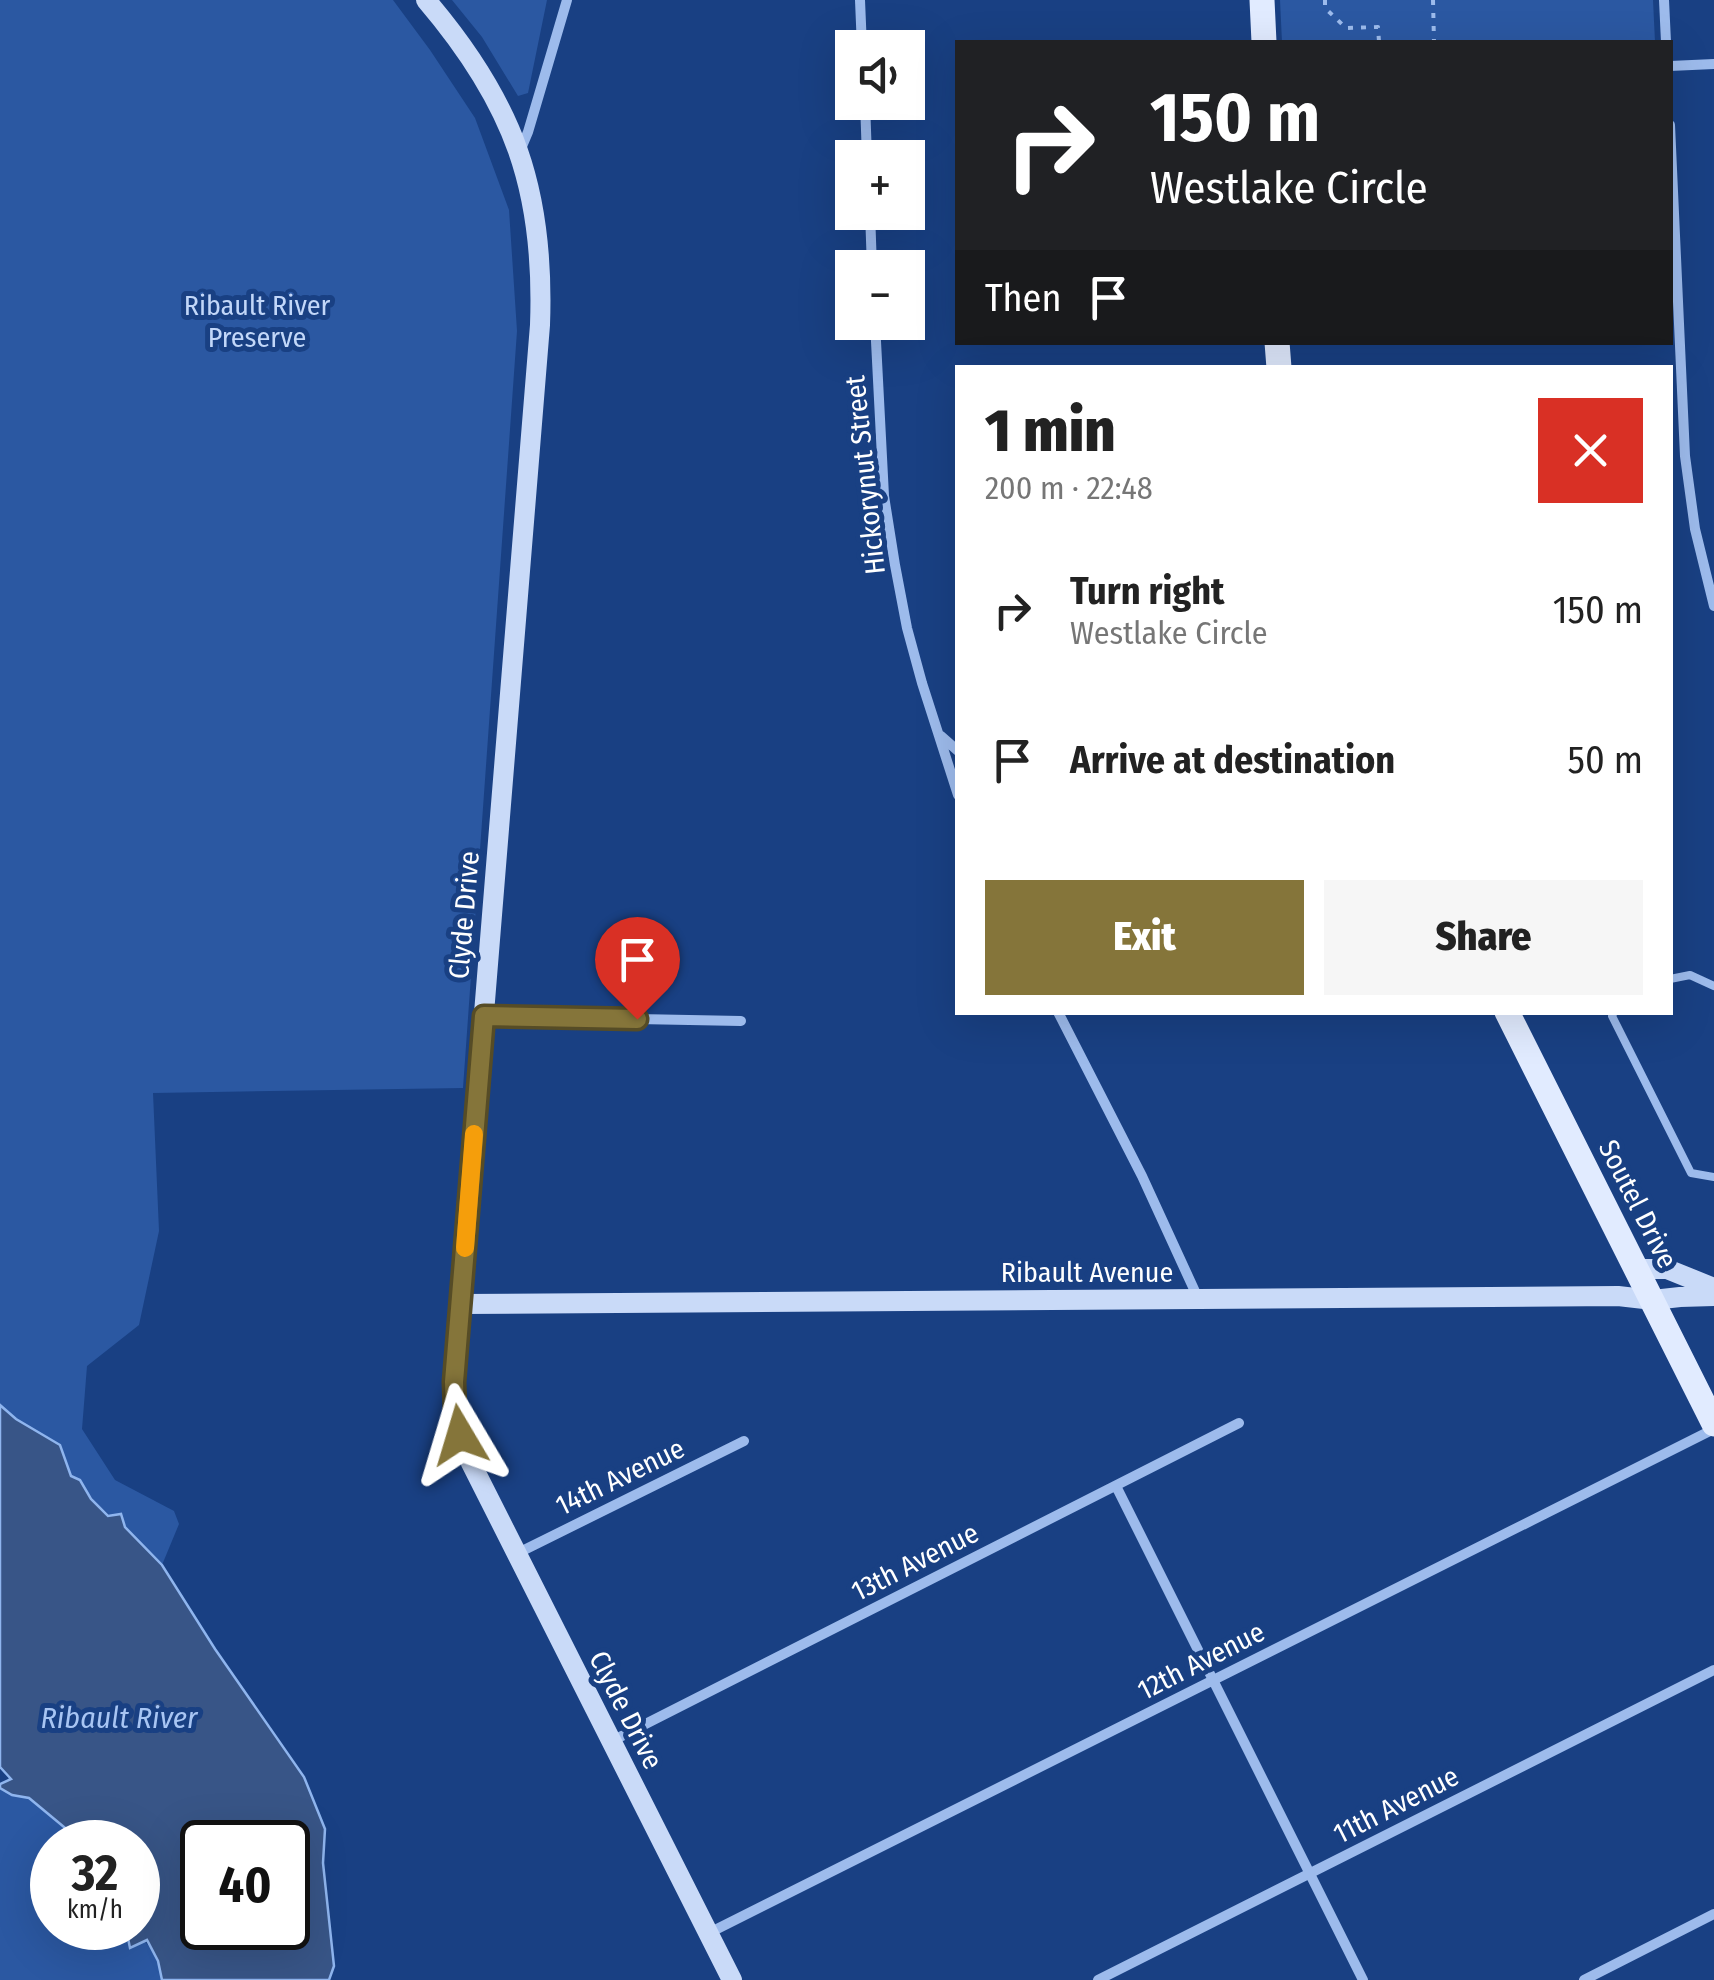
<!DOCTYPE html>
<meta charset="utf-8">
<style>
:root{--surface:#fff;--page:#f6f6f6;--text:#222;--muted:#767676;--accent:#85753a}
body{margin:0;font-family:"Fira Sans Condensed",sans-serif;background:var(--page);color:var(--text);height:100vh;display:flex;flex-direction:column;font-size:38px;white-space:nowrap}
*{box-sizing:border-box;margin:0}
p{font-size:32px;color:var(--muted)}
.icon{flex:none;width:55px;height:55px;fill:none;stroke:currentColor;stroke-width:2;stroke-linecap:round;stroke-linejoin:round}
.map{position:relative;flex:1;overflow:hidden}
.details{position:absolute;left:955px;top:365px;width:718px;height:650px;display:flex;flex-direction:column;background:var(--surface);border-radius:0px;box-shadow:0 10px 40px #0002}
.details>*{flex:none}
.hud{position:absolute;left:955px;top:40px;width:718px;height:305px;border-radius:0px;box-shadow:0 10px 40px #0002;background:#202124;color:#fff;overflow:hidden}
.fabs{position:absolute;left:835px;top:30px;display:grid;gap:20px}
.fabs a{display:grid;place-items:center;width:90px;height:90px;border-radius:0px;background:var(--surface);box-shadow:0 10px 40px #0002;font-size:50px}
.speed{position:absolute;left:30px;top:1820px;display:flex;gap:20px;font-size:50px;font-weight:700;text-align:center}
.speed>*{display:grid;place-content:center;width:130px;height:130px;border-radius:50%;background:var(--surface);box-shadow:0 10px 40px #0002;line-height:1}
.speed small{font-size:25px;font-weight:400}
.speed .limit{border:5px solid #111;border-radius:15px;background:#fff;color:#111}
.pin{position:absolute;display:grid;place-items:center;width:85px;height:85px;color:#fff;margin:-102px -42px;border-radius:50% 50% 50% 0;rotate:-45deg;box-shadow:0 0 10px #0007}
.pin .icon{rotate:45deg}
.me{position:absolute;width:110px;margin:-55px;rotate:353deg;stroke-linejoin:round;filter:drop-shadow(0 0 8px #0008)}
.turn{display:flex;align-items:center;gap:35px;height:210px;padding:0 30px;font-size:45px}
.turn .icon{width:130px;height:130px;stroke-width:2.5}
.turn b{display:block;font-size:70px;line-height:85px}
.then{display:flex;align-items:center;height:95px;padding:0 30px;background:#0003;gap:20px;font-size:38px}
.round{display:grid;place-items:center;flex:none;width:105px;height:105px;border-radius:0px;background:var(--page)}
.overview{display:flex;align-items:center;justify-content:space-between;height:170px;padding:0 30px}
h1{font-size:60px;font-weight:800;line-height:75px}
.cta{display:flex;gap:20px;margin-top:auto;padding:20px 30px}
.cta a{flex:1;height:115px;border-radius:0px;background:var(--accent);color:#fff;font-size:40px;font-weight:800;line-height:115px;text-align:center}
.cta a+a{background:var(--page);color:var(--text)}
ul{padding:0;list-style:none}
li{display:flex;align-items:center;gap:30px;height:150px;padding:0 30px}
li div{flex:1}
li b{display:block;font-size:38px}
li em{font-style:normal}
.map>svg:first-child{display:block}
.green{fill:#2b58a2}
.water{fill:#385587;stroke:#8fb5ee;stroke-width:2.5;fill-rule:evenodd}
.lines{fill:none;stroke-linecap:round;stroke-linejoin:round}
.path{stroke:#9dbbec;stroke-width:4;stroke-dasharray:5 8;stroke-linecap:butt}
.lane{stroke:#9dbbec;stroke-width:8}
.street{stroke:#9dbbec;stroke-width:10}
.secondary{stroke:#c9daf8;stroke-width:20}
.primary{stroke:#e1ebff;stroke-width:25}
.route-casing{stroke:#564c26;stroke-width:25}
.route{stroke:#85753a;stroke-width:18}
.slow{stroke:#f59e0b;stroke-width:18}
.labels{text-anchor:middle;dominant-baseline:central;stroke-width:10;stroke-linejoin:round;paint-order:stroke}
.park-label{font-size:28px;fill:#c2d7f9;stroke:#194083}
.street-label{font-size:28px;fill:#fff;stroke:#194083}
.water-label{font-size:30px;font-style:italic;fill:#a8c5f3;stroke:#194083}
</style>
<div class="map">
<svg width="1714" height="1980" viewBox="0 0 1714 1980">
<rect width="100%" height="100%" fill="#194083"/>
<!-- green -->
<path class="green" d="M0,0H393L430,50L475,118L509,210L517,331L463,1088L153,1093L159,1231L139,1325L87,1366L82,1429L115,1480L174,1511L179,1524L162,1565C150,1553 139,1540 126,1528C105,1510 95,1506 80,1480L71,1476L60,1445L16,1419L0,1405Z
M452,0H547L528,93L518,96L482,37Z
M1280,0H1653L1655,42H1282Z
M0,1788L12,1795L29,1798L82,1842H52V1928H126V1931C153,1943 156,1952 162,1980H0Z"/>
<!-- water -->
<path class="water" d="M0,1405L16,1419L60,1445L71,1476L80,1480L91,1499L108,1516L121,1514L125,1527L162,1565L215,1649L304,1777L325,1829L323,1863L334,1966L329,1980H162L158,1961L147,1940L130,1948L126,1928H138V1842H82L29,1798L12,1795L0,1788V1784L11,1779L0,1767ZM202,1842H288V1928H202Z"/>
<g class="lines">
<!-- path -->
<path class="path" d="M1325,0V8L1346,28L1378,27L1379,42
M1433,0L1434,42"/>
<!-- lane -->
<path class="lane" d="M1670,979L1690,975L1714,986
M1614,1012L1612,1016L1691,1173L1714,1177"/>
<!-- street -->
<path class="street" d="M860,0L862,48
M1664,0L1666,42
M1670,66L1714,64
M865,102L867,158
M1670,125L1685,456L1695,529L1714,606
M520,151L528,132L567,0
M870,212L872,268
M875,322L884,496L895,565L907,628L922,683L958,795
M941,736L958,751
M1058,1012L1142,1176L1198,1298
M485,1016L741,1021
M1116,1486L1363,1980
M516,1554L744,1441
M612,1741L1239,1423
M709,1933L1714,1429
M1098,1980L1714,1670
M1584,1980L1714,1914"/>
<!-- secondary -->
<path class="secondary" d="M426,0C514,103 545,190 540,325L454,1382C455,1411 460,1435 471,1463L732,1980
M1637,1269H1667L1714,1288
M461,1304L1618,1296L1653,1300L1680,1297L1714,1296"/>
<!-- primary -->
<path class="primary" d="M1262,0L1264,42
M1277,342L1279,368
M1507,1012L1714,1424"/>
</g>
<g class="lines">
<!-- route casing -->
<g class="route-casing">
<path id="route" d="M460,1435L455,1411L454,1382L484,1016L637,1019"/>
</g>
<!-- route -->
<use href="#route" class="route"/>
<!-- slow -->
<path class="slow" d="M465,1248L474,1134"/>
</g>
<g class="labels">
<!-- park labels -->
<g class="park-label">
<text x="257" y="305">Ribault River<tspan x="257" dy="32">Preserve</tspan></text>
</g>
<!-- street labels -->
<g class="street-label">
<text transform="translate(865 475) rotate(-96)">Hickorynut Street</text>
<text transform="translate(464 915) rotate(-85)">Clyde Drive</text>
<text transform="translate(1638 1204) rotate(63)">Soutel Drive</text>
<text x="1087" y="1272">Ribault Avenue</text>
<text transform="translate(620 1477) rotate(-26)">14th Avenue</text>
<text transform="translate(915 1562) rotate(-27)">13th Avenue</text>
<text transform="translate(1201 1661) rotate(-27)">12th Avenue</text>
<text transform="translate(626 1710) rotate(63)">Clyde Drive</text>
<text transform="translate(1396 1805) rotate(-27)">11th Avenue</text>
</g>
<!-- water labels -->
<g class="water-label">
<text x="119" y="1718">Ribault River</text>
</g>
</g>
</svg>
<div class="fabs">
<a><svg class="icon" aria-label="sound" viewBox="0 0 24 24"><path d="M4 9h4l5-4v14l-5-4H4zM17 9q2 3 0 6"/></svg></a>
<a>+</a>
<a>−</a>
</div>
<div class="speed"><div>32<small>km/h</small></div><div class="limit">40</div></div>
<div class="pin" style="left:637px;top:1019px;background:#d93025"><svg class="icon" aria-label="arrive" viewBox="0 0 24 24"><path d="M6 21V4h12l-3 4 3 4H6"/></svg></div>
<svg class="me" style="left:460px;top:1435px" viewBox="-20 -20 40 40"><path d="M0-17L14 15 0 8-14 15z" fill="#85753a" stroke="#fff" stroke-width="4"/></svg>
<div class="hud">
<div class="turn"><svg class="icon" aria-label="right" viewBox="0 0 24 24"><path d="M7 20v-9h11M14 6l5 5-5 5"/></svg><div><b>150 m</b>Westlake Circle</div></div>
<div class="then">Then<svg class="icon" aria-label="arrive" viewBox="0 0 24 24"><path d="M6 21V4h12l-3 4 3 4H6"/></svg></div>
</div>
<section class="details">
<div class="overview"><div><h1>1 min</h1><p>200 m · 22:48</p></div><a class="round" style="background:#d93025;color:#fff"><svg class="icon" aria-label="close" viewBox="0 0 24 24"><path d="M6 6l12 12M18 6L6 18"/></svg></a></div>
<ul>
<li><svg class="icon" aria-label="right" viewBox="0 0 24 24"><path d="M7 20v-9h11M14 6l5 5-5 5"/></svg><div><b>Turn right</b><p>Westlake Circle</p></div><em>150 m</em></li>
<li><svg class="icon" aria-label="arrive" viewBox="0 0 24 24"><path d="M6 21V4h12l-3 4 3 4H6"/></svg><div><b>Arrive at destination</b></div><em>50 m</em></li>
</ul>
<div class="cta"><a>Exit</a><a>Share</a></div>
</section>
</div>
